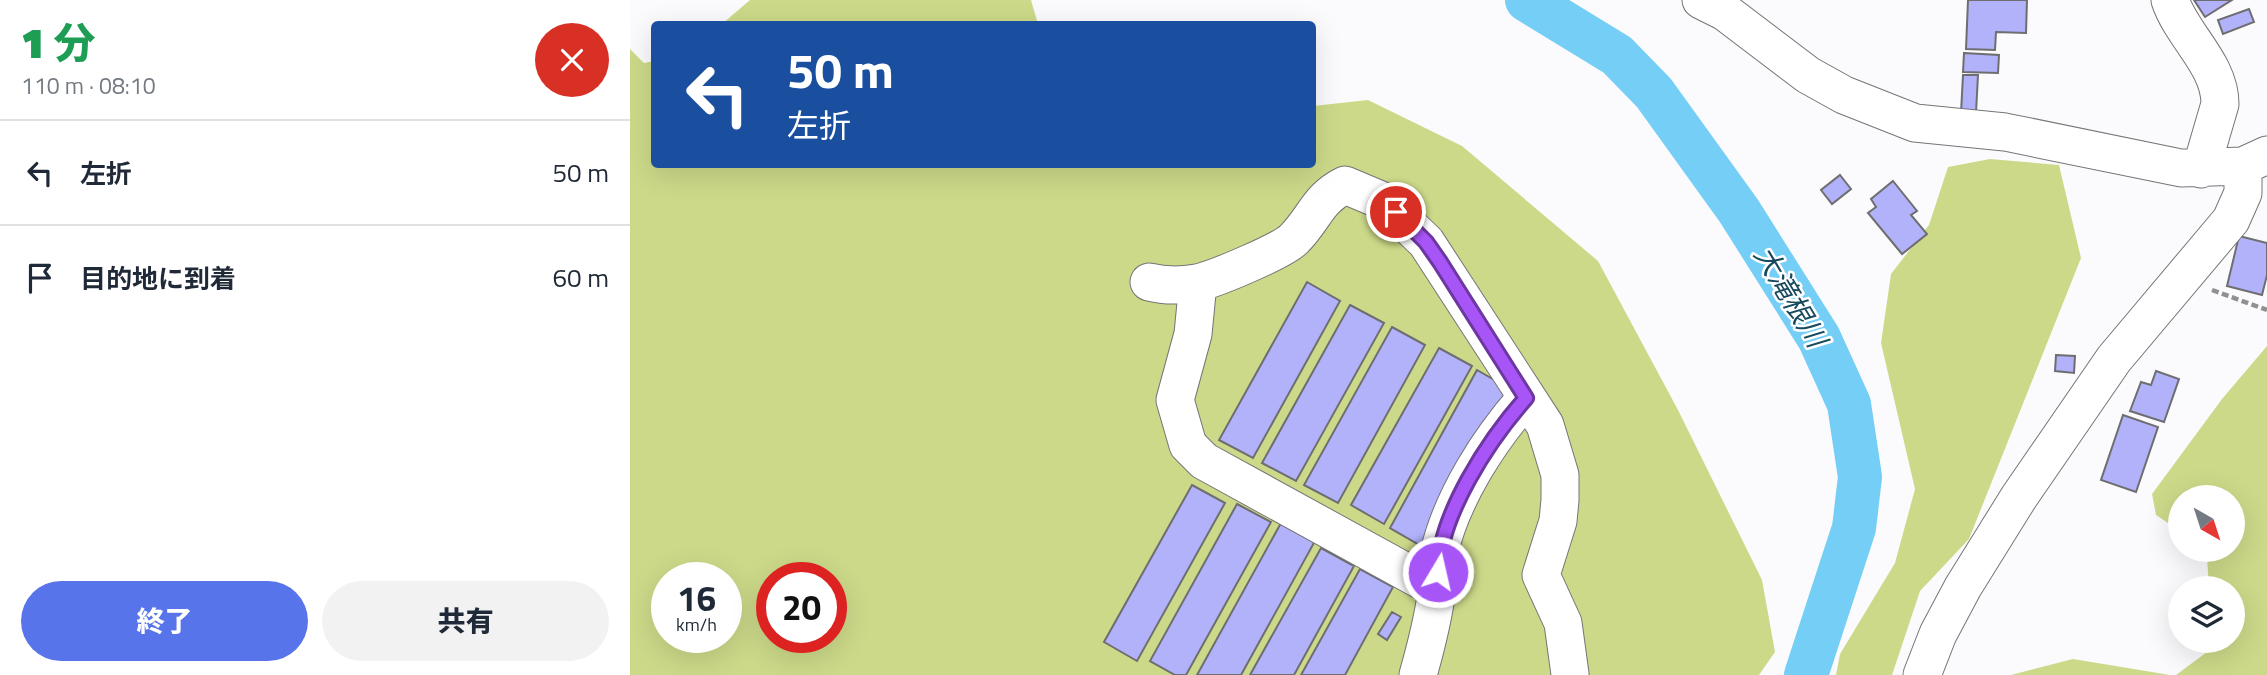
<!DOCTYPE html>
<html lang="ja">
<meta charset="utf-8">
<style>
:root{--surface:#fff;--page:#f2f2f3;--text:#1f2937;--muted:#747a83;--line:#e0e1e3;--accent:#5874ea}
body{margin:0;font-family:"Titillium Web","Noto Sans JP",sans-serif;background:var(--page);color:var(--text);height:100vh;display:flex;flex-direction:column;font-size:26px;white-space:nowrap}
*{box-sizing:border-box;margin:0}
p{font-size:23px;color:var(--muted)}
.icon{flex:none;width:38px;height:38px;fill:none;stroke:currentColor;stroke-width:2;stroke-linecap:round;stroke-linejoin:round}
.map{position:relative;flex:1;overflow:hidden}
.side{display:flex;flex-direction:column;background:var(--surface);width:630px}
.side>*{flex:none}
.banner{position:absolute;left:21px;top:21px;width:665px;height:147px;border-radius:7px;box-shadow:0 7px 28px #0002;background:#1a4fa0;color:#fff;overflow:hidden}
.needle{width:46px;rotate:141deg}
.tools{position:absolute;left:1538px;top:485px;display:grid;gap:14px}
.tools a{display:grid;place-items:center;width:77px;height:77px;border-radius:50%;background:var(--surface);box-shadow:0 7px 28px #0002;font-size:35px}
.speed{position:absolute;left:21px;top:562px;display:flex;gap:14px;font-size:35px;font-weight:700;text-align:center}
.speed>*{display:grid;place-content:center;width:91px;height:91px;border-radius:50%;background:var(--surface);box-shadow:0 7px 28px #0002;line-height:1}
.speed small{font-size:18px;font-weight:400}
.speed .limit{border:10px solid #d22;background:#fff;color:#111}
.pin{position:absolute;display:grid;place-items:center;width:60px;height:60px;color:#fff;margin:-30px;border:4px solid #fff;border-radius:50%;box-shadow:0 2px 7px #0007}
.me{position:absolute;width:77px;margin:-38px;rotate:9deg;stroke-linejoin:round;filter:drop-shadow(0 0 5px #0008)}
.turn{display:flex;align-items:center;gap:24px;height:147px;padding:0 21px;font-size:32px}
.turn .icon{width:91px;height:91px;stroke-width:2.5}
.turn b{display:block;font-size:49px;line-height:60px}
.round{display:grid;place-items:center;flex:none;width:74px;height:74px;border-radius:37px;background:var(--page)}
.summary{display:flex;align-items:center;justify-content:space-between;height:119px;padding:0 21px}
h1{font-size:42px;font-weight:800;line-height:52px;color:#1e9e55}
.primary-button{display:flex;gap:14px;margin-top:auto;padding:14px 21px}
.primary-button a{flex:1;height:80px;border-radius:42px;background:var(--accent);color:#fff;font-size:28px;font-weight:800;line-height:80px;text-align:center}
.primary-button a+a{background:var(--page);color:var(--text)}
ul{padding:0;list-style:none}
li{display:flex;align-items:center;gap:21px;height:105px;padding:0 21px;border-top:2px solid var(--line)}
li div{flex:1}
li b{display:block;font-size:26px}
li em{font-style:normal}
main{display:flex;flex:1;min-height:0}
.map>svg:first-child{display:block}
.green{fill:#ccd989;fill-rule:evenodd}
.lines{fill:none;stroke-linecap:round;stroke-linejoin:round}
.river{stroke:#74cef5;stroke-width:44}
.building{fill:#b1b2fa;stroke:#6e6e70;stroke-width:2}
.minor-casing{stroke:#757577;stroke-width:39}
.path{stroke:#909091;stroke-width:4.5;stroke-dasharray:7 3.5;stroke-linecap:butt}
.minor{stroke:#fff;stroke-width:37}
.route-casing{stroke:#6d37a1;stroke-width:18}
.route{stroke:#a855f7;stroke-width:12}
.labels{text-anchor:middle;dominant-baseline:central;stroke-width:5;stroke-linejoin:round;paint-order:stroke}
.water-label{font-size:28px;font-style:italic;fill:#174a5e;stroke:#fff}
</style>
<main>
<section class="side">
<div class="summary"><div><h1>1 分</h1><p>110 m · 08:10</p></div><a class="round" style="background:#d93025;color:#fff"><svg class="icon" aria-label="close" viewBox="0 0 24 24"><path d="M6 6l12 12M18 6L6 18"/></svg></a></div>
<ul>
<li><svg class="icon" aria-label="left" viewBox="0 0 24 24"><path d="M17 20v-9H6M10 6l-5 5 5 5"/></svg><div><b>左折</b></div><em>50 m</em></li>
<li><svg class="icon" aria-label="arrive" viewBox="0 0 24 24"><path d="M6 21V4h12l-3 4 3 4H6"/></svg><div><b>目的地に到着</b></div><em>60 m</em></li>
</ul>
<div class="primary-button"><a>終了</a><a>共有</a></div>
</section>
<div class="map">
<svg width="1637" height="675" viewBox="0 0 1637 675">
<rect width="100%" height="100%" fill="#fbfbfd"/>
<!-- green -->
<path class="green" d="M120,0H401L408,24H92Z
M0,49L14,63L24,61V164H682L683,106L738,100L832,146L968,261L1048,410L1132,580L1145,652L1129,675H0ZM37,578H96V637H37ZM142,578H201V637H142Z
M1360,159L1429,165L1451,258L1339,539L1290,591L1262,675H1206L1210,654L1265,563L1285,489L1251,343L1261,274L1299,225L1318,167Z
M1637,346V675H1546L1581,649V641L1603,640V588H1579L1577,557L1570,550H1603V497H1550V531L1526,515L1522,494L1592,399Z
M1443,659L1540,675H1381Z"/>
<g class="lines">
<!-- river -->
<path class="river" d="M897,0L987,55L1024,93L1109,211L1189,338L1219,404L1230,477L1224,528L1176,675"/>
</g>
<!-- building -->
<path class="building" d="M1338,0H1397L1396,33L1366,32L1365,50L1336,49Z
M1564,0H1602L1575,17Z
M1619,9L1624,22L1593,34L1588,20Z
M1334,53L1369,55L1368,73L1333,72Z
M1333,75H1348L1346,113H1331Z
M1210,175L1221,189L1202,204L1191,190Z
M1263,181L1287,211L1281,215L1297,234L1272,254L1238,213L1246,207L1241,199Z
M1609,236L1637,243V275L1632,295L1597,286Z
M677,282L710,301L623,458L589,440Z
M720,305L754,323L666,481L632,463Z
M762,327L795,345L708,503L674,485Z
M809,348L842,366L754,524L721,505Z
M1426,355L1445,356L1444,373L1425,371Z
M847,370L880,389L793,547L760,528Z
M1526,371L1549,379L1534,422L1500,411L1511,382L1521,385Z
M1493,415L1528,427L1506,492L1471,480Z
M562,485L595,503L507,661L474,642Z
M607,504L641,522L556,675H545L520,661Z
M651,523L685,541L611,675H567Z
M691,548L724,566L664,675H620Z
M730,569L763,587L715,675H671Z
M762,612L771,617L757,640L748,634Z"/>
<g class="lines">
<!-- minor casing -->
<g class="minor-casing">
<path id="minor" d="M1071,0L1095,12L1178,75L1214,95L1285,123L1375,132L1551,168L1613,166L1637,155
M1540,0C1552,36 1590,64 1590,104L1571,169
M519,282C535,286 550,286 567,283C585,279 652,251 664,239C685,218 687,199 715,185L753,201L796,242L915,425L930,475V500L928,521L911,575L933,623L940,674
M568,283L563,334L545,400L558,445L574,461L807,589
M788,675C796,647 803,619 807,590C809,578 806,565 809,553C822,497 859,440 896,398
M1292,675L1308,634L1333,587L1389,497L1484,359L1601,220L1613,193V166"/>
</g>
<!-- path -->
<path class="path" d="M1582,290L1637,310"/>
<!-- minor -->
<use href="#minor" class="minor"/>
</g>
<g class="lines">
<!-- route casing -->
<g class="route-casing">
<path id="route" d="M766,212L796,242L810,262L896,398C858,441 810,514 808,572"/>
</g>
<!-- route -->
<use href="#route" class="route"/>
</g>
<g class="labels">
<!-- water labels -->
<g class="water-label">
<text transform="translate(1161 296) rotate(59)">大滝根川</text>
</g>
</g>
</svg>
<div class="tools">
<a><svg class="needle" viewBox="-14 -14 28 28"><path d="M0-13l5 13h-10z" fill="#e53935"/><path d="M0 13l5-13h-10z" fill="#747a83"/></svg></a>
<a><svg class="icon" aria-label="layers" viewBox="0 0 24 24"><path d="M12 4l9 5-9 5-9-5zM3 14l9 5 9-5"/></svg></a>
</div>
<div class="speed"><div>16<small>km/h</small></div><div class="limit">20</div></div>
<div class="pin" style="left:766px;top:212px;background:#d93025"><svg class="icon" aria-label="arrive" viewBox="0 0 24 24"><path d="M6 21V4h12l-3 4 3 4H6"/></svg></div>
<svg class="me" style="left:808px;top:572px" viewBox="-20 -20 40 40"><circle r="17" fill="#a855f7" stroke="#fff" stroke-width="3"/><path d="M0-11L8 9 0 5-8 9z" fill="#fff"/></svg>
<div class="banner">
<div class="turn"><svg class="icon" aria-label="left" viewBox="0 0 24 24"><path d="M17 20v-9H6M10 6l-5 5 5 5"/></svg><div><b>50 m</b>左折</div></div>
</div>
</div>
</main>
